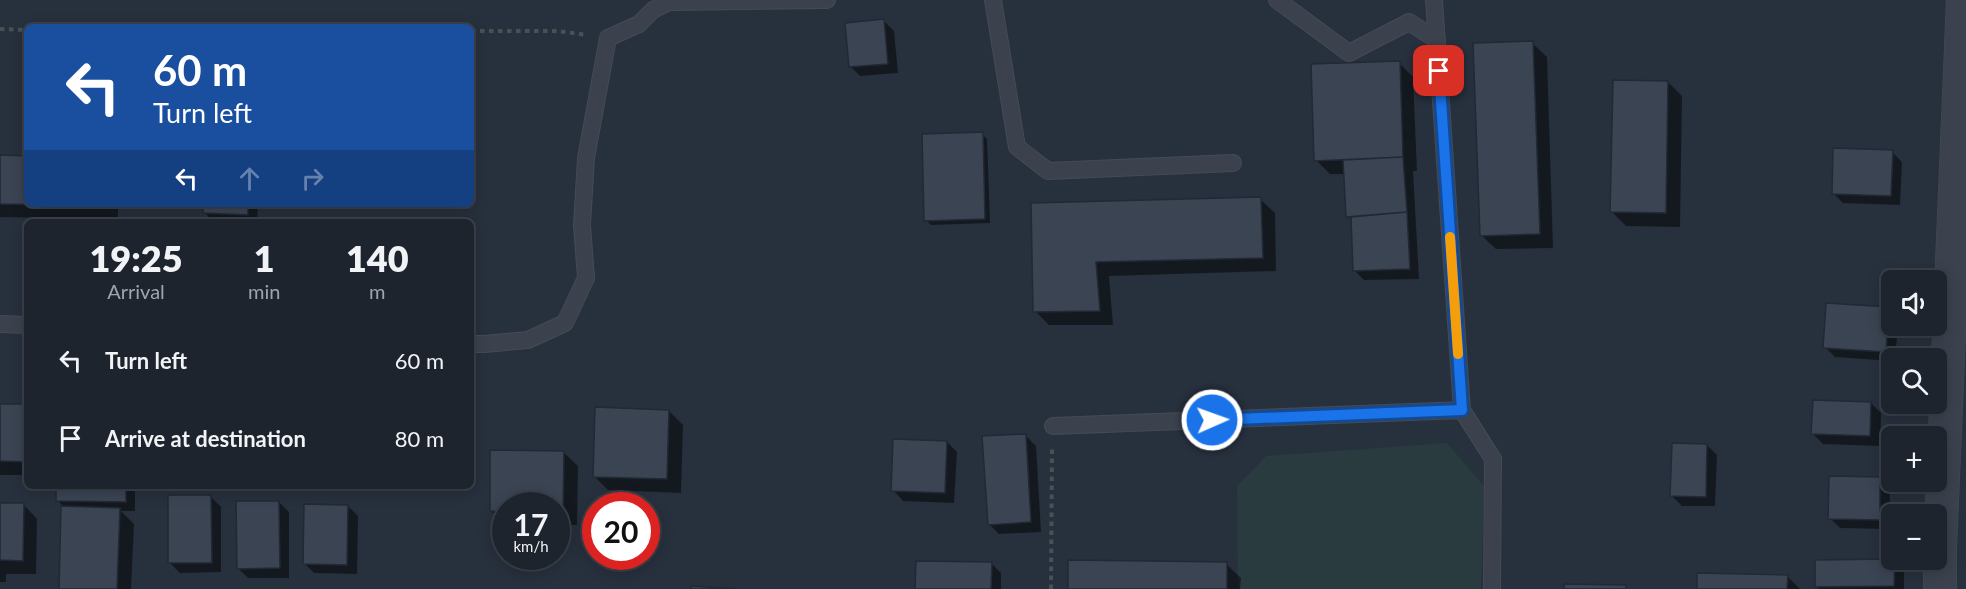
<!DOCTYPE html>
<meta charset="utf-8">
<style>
:root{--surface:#1d242e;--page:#2a303a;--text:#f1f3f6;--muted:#a0a4aa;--line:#3b414a}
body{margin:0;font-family:Lato,sans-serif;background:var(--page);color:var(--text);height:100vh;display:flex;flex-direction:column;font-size:22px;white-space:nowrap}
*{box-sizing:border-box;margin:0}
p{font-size:20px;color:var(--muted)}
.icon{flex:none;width:33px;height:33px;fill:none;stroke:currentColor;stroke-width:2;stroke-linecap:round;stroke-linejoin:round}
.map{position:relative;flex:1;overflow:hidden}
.drawer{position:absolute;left:24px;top:219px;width:450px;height:270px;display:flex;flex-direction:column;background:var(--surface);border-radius:9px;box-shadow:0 3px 15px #0003,0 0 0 2px var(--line)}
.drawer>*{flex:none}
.top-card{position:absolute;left:24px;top:24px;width:450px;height:183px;border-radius:9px;box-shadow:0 3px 15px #0003,0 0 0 2px var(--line);background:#1a4fa0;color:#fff;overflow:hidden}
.fabs{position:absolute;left:1881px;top:270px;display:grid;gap:12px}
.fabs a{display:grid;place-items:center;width:66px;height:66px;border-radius:9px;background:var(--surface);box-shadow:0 3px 15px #0003,0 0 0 2px var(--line);font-size:30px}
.speed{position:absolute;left:492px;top:492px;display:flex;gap:12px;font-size:30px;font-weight:700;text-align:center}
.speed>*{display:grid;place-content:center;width:78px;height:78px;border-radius:50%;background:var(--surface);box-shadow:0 3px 15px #0003,0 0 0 2px var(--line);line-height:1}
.speed small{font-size:15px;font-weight:400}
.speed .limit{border:9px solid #d22;background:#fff;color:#111}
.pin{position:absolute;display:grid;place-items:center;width:51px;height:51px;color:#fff;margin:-26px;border-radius:12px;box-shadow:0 3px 9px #0006}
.me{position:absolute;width:66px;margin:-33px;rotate:88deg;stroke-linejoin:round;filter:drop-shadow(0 0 4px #0008)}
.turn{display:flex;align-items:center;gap:21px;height:126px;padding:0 30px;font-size:27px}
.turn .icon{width:78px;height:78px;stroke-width:2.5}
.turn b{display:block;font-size:42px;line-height:51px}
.lanes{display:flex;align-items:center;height:57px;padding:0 30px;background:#0003;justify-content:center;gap:30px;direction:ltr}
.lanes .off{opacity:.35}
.eta{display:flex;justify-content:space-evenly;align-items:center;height:102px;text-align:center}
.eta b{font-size:36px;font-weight:800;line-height:42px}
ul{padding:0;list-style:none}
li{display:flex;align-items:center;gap:18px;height:78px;padding:0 30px}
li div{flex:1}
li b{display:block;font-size:22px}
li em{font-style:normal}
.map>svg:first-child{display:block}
.green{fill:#293b3f}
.shadow{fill:#0007}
.building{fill:#3a4453;stroke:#222935;stroke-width:1.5}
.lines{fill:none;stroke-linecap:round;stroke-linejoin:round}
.service-casing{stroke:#444b57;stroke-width:18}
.minor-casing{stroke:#444b57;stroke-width:34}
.path{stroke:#425456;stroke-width:4;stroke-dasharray:4.5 4.5;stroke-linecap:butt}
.service{stroke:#3b424e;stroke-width:16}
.minor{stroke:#3b424e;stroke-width:33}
.route-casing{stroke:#114b97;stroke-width:15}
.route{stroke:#1a73e8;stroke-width:10}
.slow{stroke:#f59e0b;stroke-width:10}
</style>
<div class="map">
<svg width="1966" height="589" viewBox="0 0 1966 589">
<rect width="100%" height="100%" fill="#27303d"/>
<!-- green -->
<path class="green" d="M1447,443L1484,486L1481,589H1238L1237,486L1266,456Z"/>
<!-- shadow -->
<path class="shadow" d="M884,21L894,31L898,73L860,76L850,66Z
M1532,43L1547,57L1553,248L1496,249L1481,235Z
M1399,63L1413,77L1417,171H1413L1419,279L1364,280L1354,270L1353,222L1348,216L1345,174H1330L1316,160Z
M1668,82L1682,96L1680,227L1626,226L1612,212Z
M982,134L987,139L990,223L931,225L926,220Z
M1892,152L1902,162L1900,205L1843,203L1833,193Z
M0,157H27V204H118V219L0,217Z
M1260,199L1275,213L1276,271L1109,276L1113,325H1049L1035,311L1032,205Z
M205,204H258L257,222H214L205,213Z
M1888,309L1892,312V326H1898L1895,358H1892V361L1835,357L1825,347Z
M1871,403L1881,413L1880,446L1823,444L1813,434Z
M0,405L27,406V475H0Z
M669,411L683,425L681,493L608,490L594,476Z
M1026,436L1036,446L1041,532L999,534L989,524Z
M947,442L957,452L954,503L903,501L893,490Z
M1707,445L1717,455L1715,506H1682L1672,496Z
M563,452L578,466L577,525H556V506H506V525L491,511Z
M1880,479L1890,489L1889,529L1840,528L1830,518Z
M58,486H135V511H121L134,524L131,589H60L63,506L58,501Z
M211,497L221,507V572L180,573L170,563Z
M279,502L289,512V578H248L238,568Z
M0,504H23L37,519L36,574H6V582H0Z
M348,506L358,516L357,574L314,573L304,563Z
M1894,560L1904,570V589H1819L1816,586Z
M991,563L1001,573V589H917Z
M1226,564L1241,578L1240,589H1069Z
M1787,576L1800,589H1698Z"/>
<!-- building -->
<path class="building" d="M884,19L888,64L849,67L845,23Z
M1533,41L1540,234L1480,236L1473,43Z
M1400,61L1403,157L1314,161L1311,64Z
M1613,80L1668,81L1666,213L1610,212Z
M983,132L985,219L924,221L922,134Z
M1833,148L1893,150L1891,196L1832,194Z
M0,155L27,156V204L104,205L0,204Z
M1403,157L1407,212L1346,217L1343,160Z
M1261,197L1263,258L1096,262L1100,311L1033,312L1031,203Z
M203,204H248V215L203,213Z
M1407,212L1410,269L1353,271L1351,217Z
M1826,303L1889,307L1886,352L1823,348Z
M1813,400L1871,402L1870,436L1811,434Z
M0,404H27V462L0,461Z
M595,407L669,410L667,479L593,477Z
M1026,434L1031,522L988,525L982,436Z
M893,439L947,441L945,493L891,491Z
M1672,443L1707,444L1706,497L1670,496Z
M490,450L564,451L563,512H556V506H506V512L490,511Z
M1829,476L1880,477V520L1828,519Z
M56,486H126V502L56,501Z
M168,495H211L212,563H168Z
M236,501H279L280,568L237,569Z
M0,503H24L23,561L0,560Z
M304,504L348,505L347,565L303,564Z
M61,506L120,508L117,589H59Z
M1892,559L1895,560L1894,586L1815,587V560Z
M1068,560L1227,562V589H1068Z
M916,561L992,562L991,589H915Z
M1697,573L1788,575L1787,589H1697Z
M1564,584L1626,585V589H1564Z
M691,586L737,589H691Z"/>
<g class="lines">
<!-- service casing -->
<g class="service-casing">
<path id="service" d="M993,0L1017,147L1048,171L1233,163
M1277,0L1349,53L1409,22L1437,40
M1434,0L1462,410L1493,459L1492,589
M0,324L27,325
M471,344H484L528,340L565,323L586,278L582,225L586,158L608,38L639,24L653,10L669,2L827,0
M1053,426L1462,410"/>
</g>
<!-- minor casing -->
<g class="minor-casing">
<path id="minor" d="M1940,589V550L1963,0"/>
</g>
<!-- path -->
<path class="path" d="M0,29L27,30
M471,31H558L587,35
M1051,589L1052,449"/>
<!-- service -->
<use href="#service" class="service"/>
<!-- minor -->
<use href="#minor" class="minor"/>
</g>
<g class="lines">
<!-- route casing -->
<g class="route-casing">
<path id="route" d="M1212,420L1462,410L1439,71"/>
</g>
<!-- route -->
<use href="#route" class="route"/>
<!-- slow -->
<path class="slow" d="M1450,237L1458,354"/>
</g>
</svg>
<div class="fabs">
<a><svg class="icon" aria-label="sound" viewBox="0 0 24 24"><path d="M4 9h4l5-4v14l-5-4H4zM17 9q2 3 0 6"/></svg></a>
<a><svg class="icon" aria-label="search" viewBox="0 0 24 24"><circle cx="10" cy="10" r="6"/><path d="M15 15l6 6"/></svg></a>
<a>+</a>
<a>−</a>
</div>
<div class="speed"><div>17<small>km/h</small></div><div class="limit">20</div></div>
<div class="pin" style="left:1439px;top:71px;background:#d93025"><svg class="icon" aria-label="arrive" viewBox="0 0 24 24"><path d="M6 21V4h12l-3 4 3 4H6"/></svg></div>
<svg class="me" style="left:1212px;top:420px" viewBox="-20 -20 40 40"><circle r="17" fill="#1a73e8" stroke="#fff" stroke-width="3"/><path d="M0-11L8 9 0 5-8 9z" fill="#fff"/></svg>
<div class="top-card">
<div class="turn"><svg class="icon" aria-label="left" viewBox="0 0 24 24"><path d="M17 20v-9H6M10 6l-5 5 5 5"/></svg><div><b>60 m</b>Turn left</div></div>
<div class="lanes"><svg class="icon" aria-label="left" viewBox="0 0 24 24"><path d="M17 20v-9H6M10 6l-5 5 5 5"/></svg><svg class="icon off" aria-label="ahead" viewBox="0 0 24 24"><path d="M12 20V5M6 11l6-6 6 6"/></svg><svg class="icon off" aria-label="right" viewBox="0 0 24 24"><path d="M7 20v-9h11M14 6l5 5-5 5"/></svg></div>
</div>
<section class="drawer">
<div class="eta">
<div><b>19:25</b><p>Arrival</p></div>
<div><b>1</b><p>min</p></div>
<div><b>140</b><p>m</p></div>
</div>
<ul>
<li><svg class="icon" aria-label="left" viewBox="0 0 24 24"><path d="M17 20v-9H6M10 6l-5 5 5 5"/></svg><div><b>Turn left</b></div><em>60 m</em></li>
<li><svg class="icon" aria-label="arrive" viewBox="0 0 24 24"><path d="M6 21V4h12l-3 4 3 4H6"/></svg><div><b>Arrive at destination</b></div><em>80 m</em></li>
</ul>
</section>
</div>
